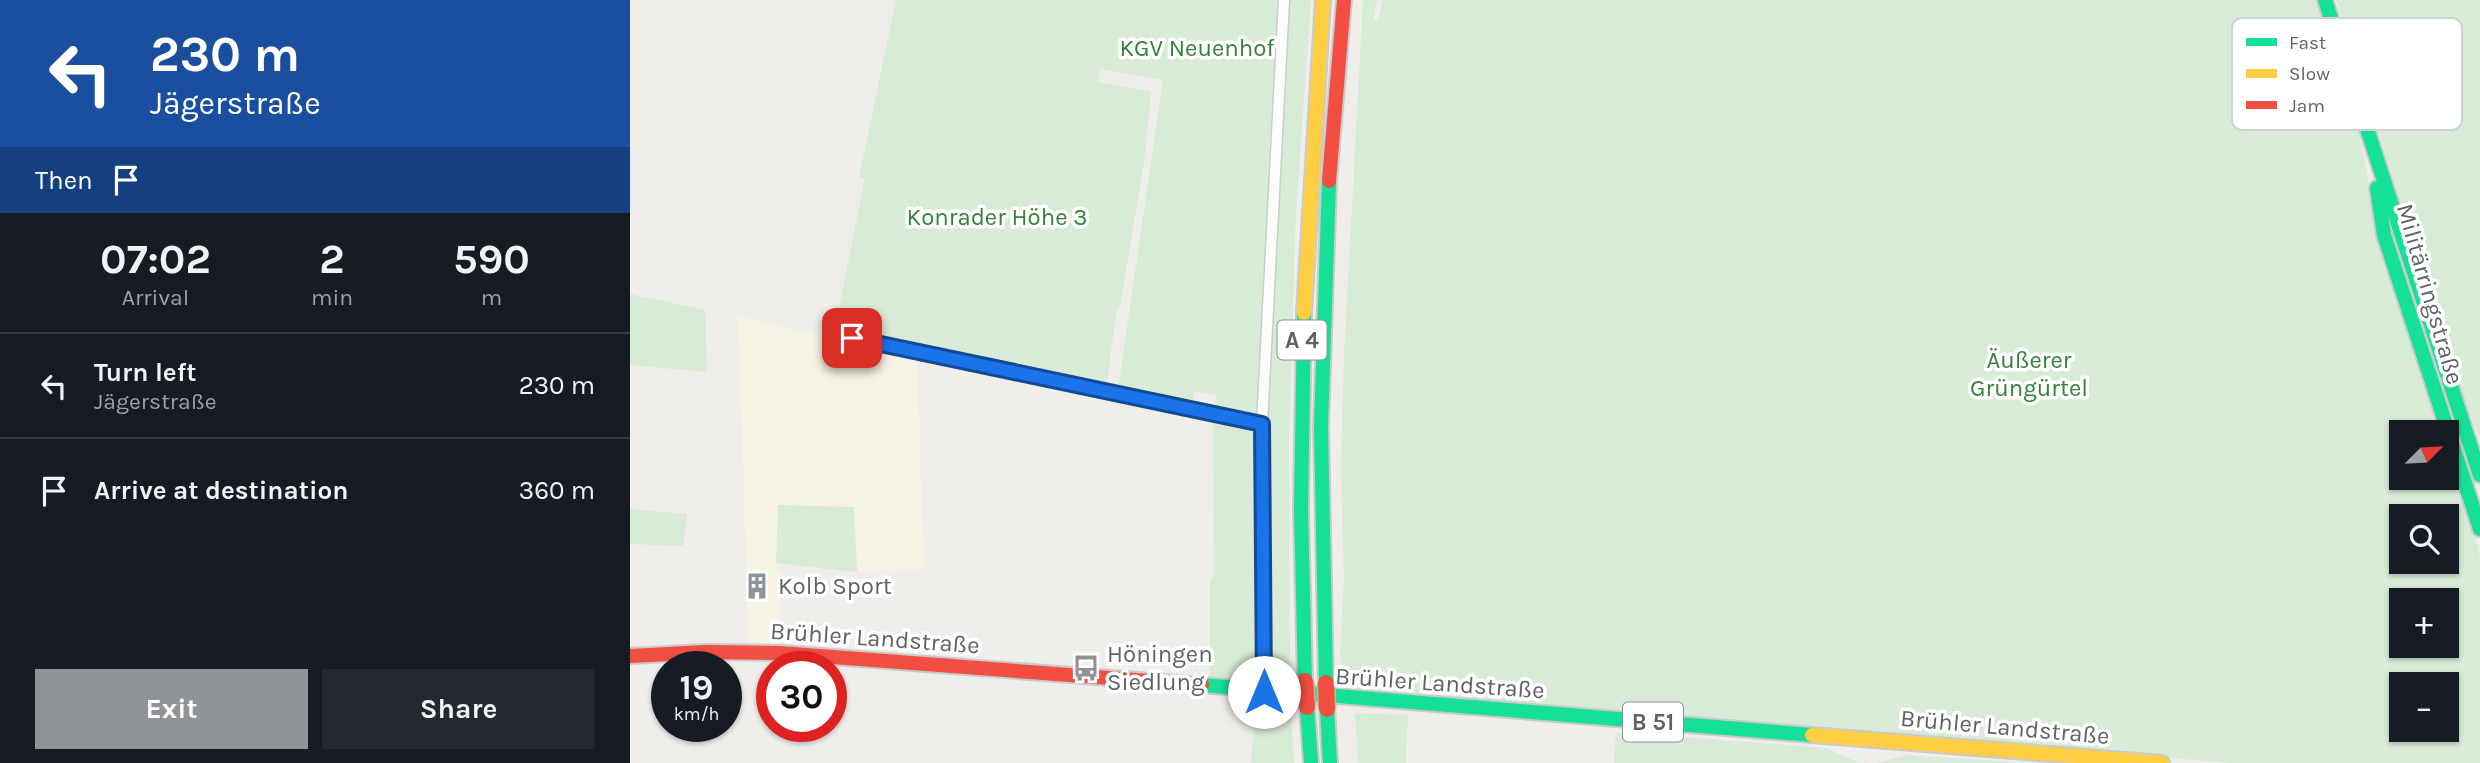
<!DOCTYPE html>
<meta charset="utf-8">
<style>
:root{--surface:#171b24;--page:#242831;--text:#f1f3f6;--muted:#9ea1a6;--line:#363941;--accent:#919496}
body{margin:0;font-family:Karla,sans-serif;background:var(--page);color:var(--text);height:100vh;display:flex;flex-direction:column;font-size:26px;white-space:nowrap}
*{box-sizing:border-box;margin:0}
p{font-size:23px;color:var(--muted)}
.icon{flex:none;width:38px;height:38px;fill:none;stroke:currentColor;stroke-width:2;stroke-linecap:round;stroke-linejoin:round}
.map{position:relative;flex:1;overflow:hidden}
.drawer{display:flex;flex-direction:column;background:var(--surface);width:630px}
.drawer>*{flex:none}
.guide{background:#1a4fa0;color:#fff;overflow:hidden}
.needle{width:46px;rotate:66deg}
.fabs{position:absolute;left:1759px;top:420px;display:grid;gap:14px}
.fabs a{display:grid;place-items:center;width:70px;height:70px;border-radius:0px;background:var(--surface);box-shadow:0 2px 5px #0004;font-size:35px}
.speed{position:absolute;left:21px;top:651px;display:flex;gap:14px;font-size:35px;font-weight:700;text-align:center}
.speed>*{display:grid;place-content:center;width:91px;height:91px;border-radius:50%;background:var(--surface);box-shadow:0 2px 5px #0004;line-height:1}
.speed small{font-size:18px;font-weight:400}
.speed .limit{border:10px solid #d22;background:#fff;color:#111}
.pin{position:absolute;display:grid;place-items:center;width:60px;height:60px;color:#fff;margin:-30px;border-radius:14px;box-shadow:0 4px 10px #0006}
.me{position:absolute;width:77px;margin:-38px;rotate:0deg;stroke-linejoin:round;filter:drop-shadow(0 0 5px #0008)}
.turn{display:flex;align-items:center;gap:24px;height:147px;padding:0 35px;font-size:32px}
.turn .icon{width:91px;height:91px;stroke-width:2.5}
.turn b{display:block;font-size:49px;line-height:60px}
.then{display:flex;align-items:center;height:66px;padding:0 35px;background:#0003;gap:14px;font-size:26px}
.eta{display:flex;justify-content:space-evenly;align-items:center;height:119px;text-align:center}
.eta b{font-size:42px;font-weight:700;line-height:49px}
.cta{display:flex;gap:14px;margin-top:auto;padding:14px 35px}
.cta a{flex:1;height:80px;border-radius:0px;background:var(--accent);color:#fff;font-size:28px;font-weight:700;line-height:80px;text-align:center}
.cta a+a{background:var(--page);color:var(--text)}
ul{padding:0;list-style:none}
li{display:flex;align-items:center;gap:21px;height:105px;padding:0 35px;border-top:2px solid var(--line)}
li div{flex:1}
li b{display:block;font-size:26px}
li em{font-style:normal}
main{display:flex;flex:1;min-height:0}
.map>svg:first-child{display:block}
.commercial{fill:#f7f3e4}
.green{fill:#d8ebd6;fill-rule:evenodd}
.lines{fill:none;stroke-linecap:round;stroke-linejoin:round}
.street-casing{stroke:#cbcccc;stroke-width:13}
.fast-casing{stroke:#cacacb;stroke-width:18}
.slow-casing{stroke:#cacacb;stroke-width:18}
.jam-casing{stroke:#cacacb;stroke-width:18}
.street{stroke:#fdfcfc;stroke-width:10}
.fast{stroke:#16e098;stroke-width:14}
.slow{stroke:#ffcf43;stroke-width:14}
.jam{stroke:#f24e42;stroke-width:14}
.jam-bridge-casing{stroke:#c8b996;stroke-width:19;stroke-linecap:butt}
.jam-bridge{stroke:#f24e42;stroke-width:16}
.route-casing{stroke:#114b97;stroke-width:18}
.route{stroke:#1a73e8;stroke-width:12}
.labels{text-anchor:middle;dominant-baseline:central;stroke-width:7;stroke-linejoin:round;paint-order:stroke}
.shield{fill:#fff;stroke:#8f9295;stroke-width:2}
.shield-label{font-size:23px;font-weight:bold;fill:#5f6368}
.park-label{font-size:24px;fill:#348238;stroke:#fff}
.street-label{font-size:24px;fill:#5f6368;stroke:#fff}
.poi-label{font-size:24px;fill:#5f6368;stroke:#fff;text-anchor:start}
.key{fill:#fff;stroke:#cfd0d2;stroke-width:2}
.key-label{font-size:19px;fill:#5f6368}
</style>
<main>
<section class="drawer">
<div class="guide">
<div class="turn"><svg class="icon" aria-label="left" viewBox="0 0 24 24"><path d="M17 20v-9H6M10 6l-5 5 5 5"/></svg><div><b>230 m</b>Jägerstraße</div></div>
<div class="then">Then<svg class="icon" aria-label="arrive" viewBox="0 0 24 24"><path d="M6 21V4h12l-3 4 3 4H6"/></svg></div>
</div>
<div class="eta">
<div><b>07:02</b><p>Arrival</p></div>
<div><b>2</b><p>min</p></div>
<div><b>590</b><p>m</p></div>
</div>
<ul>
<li><svg class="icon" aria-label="left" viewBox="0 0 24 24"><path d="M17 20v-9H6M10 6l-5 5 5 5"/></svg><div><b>Turn left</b><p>Jägerstraße</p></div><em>230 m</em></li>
<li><svg class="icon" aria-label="arrive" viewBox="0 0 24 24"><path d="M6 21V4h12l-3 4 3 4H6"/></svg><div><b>Arrive at destination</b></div><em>360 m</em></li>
</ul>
<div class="cta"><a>Exit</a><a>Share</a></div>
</section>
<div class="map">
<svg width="1850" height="763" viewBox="0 0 1850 763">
<rect width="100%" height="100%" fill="#efeeea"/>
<!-- commercial -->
<path class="commercial" d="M108,316L287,358L294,569L227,572L224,508L148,505L150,643L119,642Z"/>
<!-- green -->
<path class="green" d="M266,0H681L666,211L659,448L660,681L580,678V581L584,574L583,418L587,395L564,391L562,405L488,389L533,80L471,69L468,82L521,92L514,162L490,307L486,314L477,383L205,328L235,178L229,177Z
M733,0H747L744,20H748L753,0H1689L1729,130L1748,233L1813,432H1771V478H1816L1817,442L1834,493L1850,557V763H1602L736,694L727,690V677L716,678L710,658L714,579L711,470L714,355ZM1771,516H1816V562H1771ZM1771,600H1816V646H1771ZM1771,684H1816V730H1771Z
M1706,0H1850V438L1835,402Z
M0,294L75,310L77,372L0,365Z
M148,505L224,507L227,572L146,563Z
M0,509L57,514L53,546L0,544Z
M626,704L661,708L664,763H621Z
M725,713L778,715L776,763H728Z
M986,732L1196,748L1227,762L1240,763H984Z
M1278,755L1399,763H1247Z"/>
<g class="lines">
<!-- street casing -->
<g class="street-casing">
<path id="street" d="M222,338L632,424L634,692
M632,424L654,0"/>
</g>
<!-- fast casing -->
<g class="fast-casing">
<path id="fast" d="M1695,0L1850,475
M1747,188L1754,235L1850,529
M674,313L671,510L675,681
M696,683L691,427L699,181
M572,685L1182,735
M677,707L681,763
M697,709L700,763"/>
</g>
<!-- slow casing -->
<g class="slow-casing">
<path id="slow" d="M674,313L693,0
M1182,735L1532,763"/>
</g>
<!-- jam casing -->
<g class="jam-casing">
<path id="jam" d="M699,181L714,0
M0,656L75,652L150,653L572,685"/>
</g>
<!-- street -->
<use href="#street" class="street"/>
<!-- fast -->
<use href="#fast" class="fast"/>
<!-- slow -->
<use href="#slow" class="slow"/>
<!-- jam -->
<use href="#jam" class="jam"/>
<!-- jam-bridge casing -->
<g class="jam-bridge-casing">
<path id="jam-bridge" d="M675,681L677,707
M696,683L697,709"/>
</g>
<!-- jam-bridge -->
<use href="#jam-bridge" class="jam-bridge"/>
</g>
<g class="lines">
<!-- route casing -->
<g class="route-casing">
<path id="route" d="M222,338L632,424L634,692"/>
</g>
<!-- route -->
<use href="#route" class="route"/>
</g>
<!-- icons -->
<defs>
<g id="building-bare" transform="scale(2.1)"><path d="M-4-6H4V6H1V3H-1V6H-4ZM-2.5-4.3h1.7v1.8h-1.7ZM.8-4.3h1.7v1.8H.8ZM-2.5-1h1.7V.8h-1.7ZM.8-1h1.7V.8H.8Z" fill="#919496" stroke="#fff" stroke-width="2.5" paint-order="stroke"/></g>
<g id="bus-bare" transform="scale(2.1)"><path d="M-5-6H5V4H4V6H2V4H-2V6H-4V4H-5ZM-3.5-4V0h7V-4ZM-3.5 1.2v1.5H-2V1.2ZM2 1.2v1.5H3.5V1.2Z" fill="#919496" stroke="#fff" stroke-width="2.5" paint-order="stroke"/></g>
</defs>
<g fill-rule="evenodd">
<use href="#building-bare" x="127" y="586"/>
<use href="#bus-bare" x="456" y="668"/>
</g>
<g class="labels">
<!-- shield labels -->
<g class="shield">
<rect x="647.5" y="320.5" width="49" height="39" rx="5"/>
<rect x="993" y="702.5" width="60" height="39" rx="5"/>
</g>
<g class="shield-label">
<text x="672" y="340">A 4</text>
<text x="1023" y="722">B 51</text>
</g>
<!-- park labels -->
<g class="park-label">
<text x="567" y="48">KGV Neuenhof</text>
<text x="367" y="217">Konrader Höhe 3</text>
<text x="1399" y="360">Äußerer<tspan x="1399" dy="28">Grüngürtel</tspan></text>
</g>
<!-- street labels -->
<g class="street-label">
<text transform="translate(1800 294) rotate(74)">Militärringstraße</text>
<text transform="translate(245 638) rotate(4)">Brühler Landstraße</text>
<text transform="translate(810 683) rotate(4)">Brühler Landstraße</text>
<text transform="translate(1375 727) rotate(5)">Brühler Landstraße</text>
</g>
<!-- poi labels -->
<g class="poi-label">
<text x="148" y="586">Kolb Sport</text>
<text x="477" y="654">Höningen<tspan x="477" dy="28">Siedlung</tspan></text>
</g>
</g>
<!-- legend -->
<rect x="1602" y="18" width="230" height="112" rx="10" class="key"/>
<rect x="1616" y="38" width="31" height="8" fill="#16e098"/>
<rect x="1616" y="69" width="31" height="9" fill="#ffcf43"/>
<rect x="1616" y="101" width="31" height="8" fill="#f24e42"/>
<g class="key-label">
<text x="1659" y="49">Fast</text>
<text x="1659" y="80">Slow</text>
<text x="1659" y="112">Jam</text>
</g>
</svg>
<div class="fabs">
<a><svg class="needle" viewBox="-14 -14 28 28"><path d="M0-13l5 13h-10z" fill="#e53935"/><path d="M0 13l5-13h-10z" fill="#9ea1a6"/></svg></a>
<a><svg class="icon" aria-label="search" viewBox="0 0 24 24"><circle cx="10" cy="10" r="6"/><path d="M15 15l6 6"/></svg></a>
<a>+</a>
<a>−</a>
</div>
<div class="speed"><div>19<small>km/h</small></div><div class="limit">30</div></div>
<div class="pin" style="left:222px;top:338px;background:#d93025"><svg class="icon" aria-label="arrive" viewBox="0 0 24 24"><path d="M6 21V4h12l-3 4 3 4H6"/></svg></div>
<svg class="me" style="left:634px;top:692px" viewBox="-20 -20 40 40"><circle r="19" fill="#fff"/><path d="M0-13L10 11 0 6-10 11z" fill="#1a73e8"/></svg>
</div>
</main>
